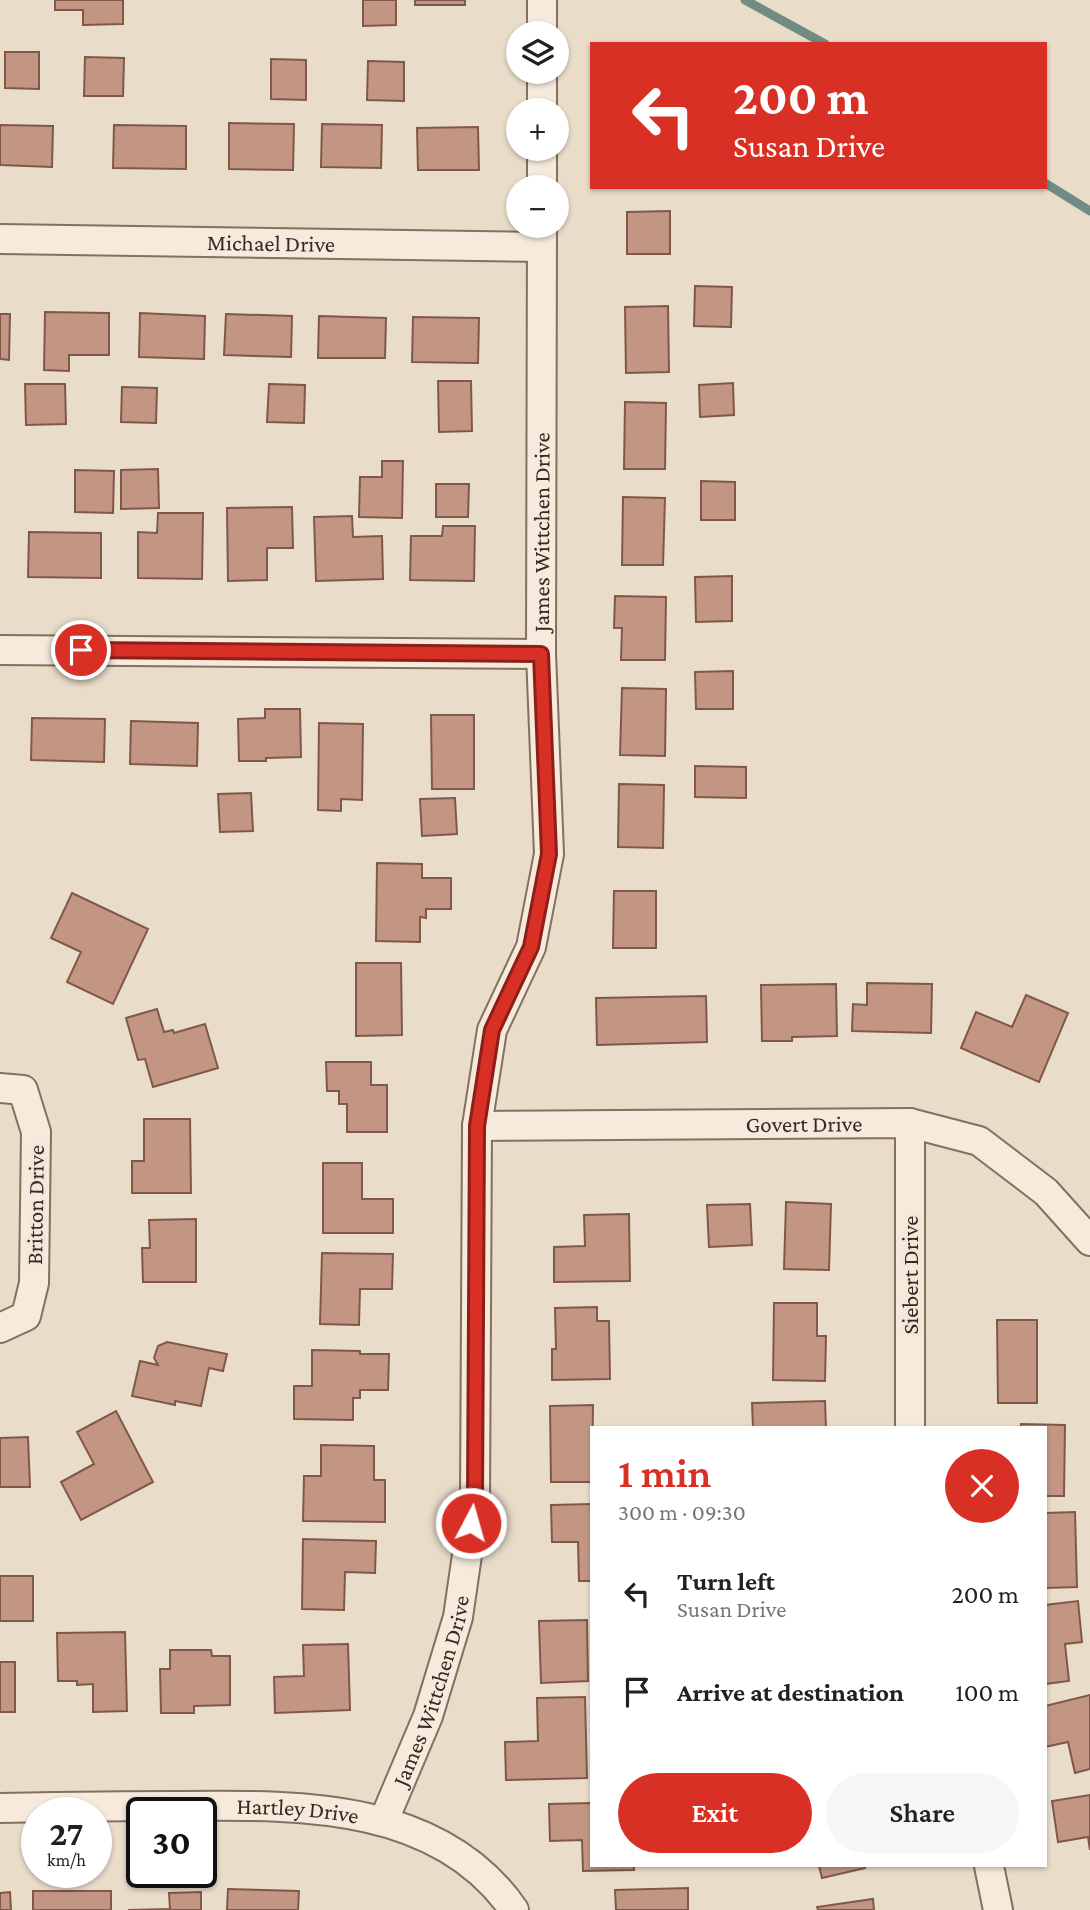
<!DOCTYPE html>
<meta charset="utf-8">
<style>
:root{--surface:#fff;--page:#f6f6f6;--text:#202124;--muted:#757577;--accent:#d93025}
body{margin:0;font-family:"Crimson Pro",serif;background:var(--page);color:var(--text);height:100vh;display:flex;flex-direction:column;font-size:26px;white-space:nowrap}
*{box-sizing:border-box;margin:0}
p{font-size:23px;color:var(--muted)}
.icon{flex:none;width:38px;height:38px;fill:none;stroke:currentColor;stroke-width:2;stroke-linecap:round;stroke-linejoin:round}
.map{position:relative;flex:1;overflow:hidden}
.side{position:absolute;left:590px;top:1426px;width:457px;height:441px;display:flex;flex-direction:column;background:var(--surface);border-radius:0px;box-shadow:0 2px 5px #0004}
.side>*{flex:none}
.hud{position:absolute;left:590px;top:42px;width:457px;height:147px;border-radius:0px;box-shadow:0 2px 5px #0004;background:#d93025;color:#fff;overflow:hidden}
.fabs{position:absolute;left:506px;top:21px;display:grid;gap:14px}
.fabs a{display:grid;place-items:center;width:63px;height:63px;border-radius:50%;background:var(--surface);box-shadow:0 2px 5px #0004;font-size:35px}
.speed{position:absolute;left:21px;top:1797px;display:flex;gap:14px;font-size:35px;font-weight:700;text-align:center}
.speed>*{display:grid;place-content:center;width:91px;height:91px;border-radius:50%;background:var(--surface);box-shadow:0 2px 5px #0004;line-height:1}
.speed small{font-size:18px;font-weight:400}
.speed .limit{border:4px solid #111;border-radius:10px;background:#fff;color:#111}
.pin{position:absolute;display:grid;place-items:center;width:60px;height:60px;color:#fff;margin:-30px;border:4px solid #fff;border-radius:50%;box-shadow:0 2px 7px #0007}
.me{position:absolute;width:77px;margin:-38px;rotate:6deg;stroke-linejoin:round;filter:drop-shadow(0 0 5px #0008)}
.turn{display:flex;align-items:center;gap:24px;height:147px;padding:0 28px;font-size:32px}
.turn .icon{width:91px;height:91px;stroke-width:2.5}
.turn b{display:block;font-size:49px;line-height:60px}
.round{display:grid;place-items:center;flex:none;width:74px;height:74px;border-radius:37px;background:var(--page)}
.head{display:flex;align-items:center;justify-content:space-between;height:119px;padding:0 28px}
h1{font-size:42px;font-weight:600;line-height:52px;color:var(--accent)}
.button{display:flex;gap:14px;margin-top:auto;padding:14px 28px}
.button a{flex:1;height:80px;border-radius:42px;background:var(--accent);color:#fff;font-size:28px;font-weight:600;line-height:80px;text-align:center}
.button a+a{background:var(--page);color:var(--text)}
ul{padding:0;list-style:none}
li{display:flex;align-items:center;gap:21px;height:98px;padding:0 28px}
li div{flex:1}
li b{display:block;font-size:26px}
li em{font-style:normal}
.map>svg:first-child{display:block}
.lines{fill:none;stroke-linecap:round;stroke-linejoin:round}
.stream{stroke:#718c82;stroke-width:9}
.building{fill:#c39684;stroke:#805849;stroke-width:2}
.minor-casing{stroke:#846f60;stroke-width:32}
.minor{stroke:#f5eadc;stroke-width:28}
.route-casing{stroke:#8d1f18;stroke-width:18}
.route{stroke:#d93025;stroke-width:12}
.labels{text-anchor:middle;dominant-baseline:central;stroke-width:6;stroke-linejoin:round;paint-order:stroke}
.street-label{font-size:23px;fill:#362922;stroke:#f2e7d8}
</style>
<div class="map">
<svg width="1090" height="1910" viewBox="0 0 1090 1910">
<rect width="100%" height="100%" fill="#e9dcc9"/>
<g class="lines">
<!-- stream -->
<path class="stream" d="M745,0L825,44
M1045,183L1090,211"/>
</g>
<!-- building -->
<path class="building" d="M55,0H123V24L83,25V10H55Z
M363,0H396V25L363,26Z
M415,0H465V5H415Z
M5,52H39V89L5,88Z
M85,57L124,58L123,96H84Z
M271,59L306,60V100L271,99Z
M368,61L404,62V101L367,100Z
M229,123L294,124L293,170L229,169Z
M322,124L382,125L381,168L321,167Z
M0,125L53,126L52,167L0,165Z
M114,125L186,126V169L113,168Z
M478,127L479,170H418L417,128Z
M670,211V254H627V212Z
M695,286L732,287L731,327L694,326Z
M668,306L669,372L626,373L625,307Z
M45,312L109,313V355H69V371L44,370Z
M140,313L205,316L204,359L139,357Z
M0,314H10L9,360L0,359Z
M226,314L292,316L291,357L224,355Z
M319,316L386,318L385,358H318Z
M413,317L479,318L478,363L412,362Z
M438,381H471L472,431L439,432Z
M733,383L734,415L700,417L699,385Z
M25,384H65L66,424L26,425Z
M269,384L305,385L304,423L267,422Z
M122,387L157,388L156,423L121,422Z
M625,402L666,403L665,469H624Z
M382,461H403L402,518L359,517L360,477H382Z
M158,469L159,508L121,509V470Z
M75,470L114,471L113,513L75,512Z
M701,481L735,482V520H701Z
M436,484H469L468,517H436Z
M623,497L665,498L663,565H622Z
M292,507L293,548H267V580L228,581L227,508Z
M158,513H203L202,579L138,578V532L157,533Z
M352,516L353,537L382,536L383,579L316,581L314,517Z
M443,526H475L474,581L410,580L411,536H442Z
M29,532L101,533V578L28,577Z
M732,576V621L696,622L695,577Z
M615,596L666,597L665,660H621L622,628H614Z
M733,671V709H696L695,672Z
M622,688L666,689L665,756L620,755Z
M265,709H300L301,757L266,758V761H239L238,719L265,718Z
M431,715H474V789H432Z
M32,718L105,719L104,762L31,760Z
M131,721L198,723L197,766L130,764Z
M319,723L363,724L362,800L341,799V811L318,810Z
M695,766L746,767V798L695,797Z
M619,784L664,785L663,848L618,847Z
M251,793L253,831L220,832L218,794Z
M455,798L457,834L422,836L420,799Z
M377,863L422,864V878H451V909H426V918L420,917V942L376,941Z
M614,891H656V948H613Z
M72,893L148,929L113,1004L67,982L81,952L51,938Z
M356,963H401L402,1035L356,1036Z
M867,983L932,984L931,1033L852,1031L853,1004L867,1005Z
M836,984L837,1036L792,1037V1041H762L761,985Z
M1026,995L1068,1013L1039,1082L961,1048L976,1012L1012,1027Z
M706,996L707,1042L597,1045L596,998Z
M157,1009L164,1032L173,1030L174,1033L205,1024L218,1068L153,1087L145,1059L138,1060L126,1018Z
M326,1062H371V1085H387V1132H347V1104H339V1091H327Z
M144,1119H190L191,1193H132V1161H144Z
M323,1163H362V1199H393V1233H323Z
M786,1202L831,1204L829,1270L784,1269Z
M750,1204L752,1245L709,1247L707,1205Z
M629,1214L630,1281L554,1282V1247L585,1246L584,1215Z
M196,1219V1282H143L142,1248H150L149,1220Z
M322,1253L393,1254L392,1289H360L359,1325L320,1324Z
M774,1303H817V1336H826L825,1381L773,1380Z
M597,1307V1321H609L610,1379L552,1380V1349H556L555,1308Z
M997,1320H1037V1403H998Z
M167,1342L227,1354L223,1371L209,1368L201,1406L175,1401V1405L132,1396L140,1361L158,1365L154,1358L158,1346Z
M312,1350L360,1351V1354H389L388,1390H360V1398H353V1420L294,1419V1386H312Z
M825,1401L826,1428H753L752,1403Z
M593,1405L592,1482H551L550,1406Z
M116,1411L153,1482L81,1520L61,1482L94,1464L77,1432Z
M1021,1424L1065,1425L1064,1496H1045V1428H1021Z
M28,1437L30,1487H0V1438Z
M321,1445L374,1446V1480H385V1522L303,1521L304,1476H321Z
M592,1504V1581H579L578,1542H552L551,1505Z
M1075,1512L1077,1587L1045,1588V1513Z
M303,1539L376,1541L375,1573L345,1572L344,1610L302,1609Z
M0,1576H33V1621H0Z
M1078,1601L1082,1642L1065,1644L1069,1681L1045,1684V1605Z
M587,1620L588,1681L541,1683L539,1621Z
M125,1632L127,1711L93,1712V1684L77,1685V1681H58L57,1633Z
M348,1644L350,1710L275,1713L274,1677L304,1676L303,1645Z
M170,1650H211L212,1656H230V1705L194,1706V1713H161L160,1669H170Z
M0,1662H15V1712H0Z
M1090,1695V1769L1075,1773L1068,1742L1045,1747V1706Z
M585,1697L587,1778L506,1780L505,1742L538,1741L537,1698Z
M1090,1795V1850L1088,1837L1058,1842L1052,1801Z
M592,1803V1866H634V1870L583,1871L582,1840L550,1841L549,1804Z
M819,1866H864L865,1868L822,1878Z
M688,1888V1910H616L615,1890Z
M228,1889L299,1891L298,1910H227Z
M33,1891H111V1910H33Z
M10,1892L11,1910H0V1893Z
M201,1892V1910H128L170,1909L169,1893Z
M873,1899L874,1910H818L817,1907Z"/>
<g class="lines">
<!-- minor casing -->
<g class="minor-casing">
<g id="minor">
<path d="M542,33V0"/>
<path d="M542,110V72"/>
<path d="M542,187V149"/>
<path id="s1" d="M0,239L542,247"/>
<path d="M0,650L541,654"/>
<path d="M0,1088L23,1090L36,1132L34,1283L26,1316L0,1328"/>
<path d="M910,1123V1428"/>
<path id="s2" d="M477,1126L910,1123L979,1141L1046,1192L1090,1241"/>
<path id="s3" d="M0,1808C58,1807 117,1806 175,1806C294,1805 438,1800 514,1910"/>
<path id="s4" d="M384,1820L428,1716L458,1617L475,1500L477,1126L492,1030L531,947L549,854L541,654L542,226"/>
<path d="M989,1866L998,1910"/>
</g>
</g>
<!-- minor -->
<use href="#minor" class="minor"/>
</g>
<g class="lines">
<!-- route casing -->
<g class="route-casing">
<path id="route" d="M81,650L541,654L549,854L531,947L492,1030L477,1126L475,1500L471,1523"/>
</g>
<!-- route -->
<use href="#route" class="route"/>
</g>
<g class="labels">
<!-- street labels -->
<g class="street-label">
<text stroke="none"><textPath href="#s1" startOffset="271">Michael Drive</textPath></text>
<text stroke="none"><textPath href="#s4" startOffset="1314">James Wittchen Drive</textPath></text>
<text stroke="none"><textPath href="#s2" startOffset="327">Govert Drive</textPath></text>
<text transform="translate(35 1205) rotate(-89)">Britton Drive</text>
<text transform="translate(910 1275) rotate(-90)">Siebert Drive</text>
<text stroke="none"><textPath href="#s4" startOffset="138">James Wittchen Drive</textPath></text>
<text stroke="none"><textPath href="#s3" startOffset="298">Hartley Drive</textPath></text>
</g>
</g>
</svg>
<div class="fabs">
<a><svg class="icon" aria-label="layers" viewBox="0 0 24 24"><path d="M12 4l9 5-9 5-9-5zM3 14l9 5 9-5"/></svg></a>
<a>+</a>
<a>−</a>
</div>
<div class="speed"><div>27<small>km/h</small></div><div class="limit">30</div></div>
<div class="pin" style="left:81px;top:650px;background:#d93025"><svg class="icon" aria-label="arrive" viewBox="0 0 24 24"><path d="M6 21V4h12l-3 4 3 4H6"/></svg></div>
<svg class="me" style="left:471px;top:1523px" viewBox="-20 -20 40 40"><circle r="17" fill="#d93025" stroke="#fff" stroke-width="3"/><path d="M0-11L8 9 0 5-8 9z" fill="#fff"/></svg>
<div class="hud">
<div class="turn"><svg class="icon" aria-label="left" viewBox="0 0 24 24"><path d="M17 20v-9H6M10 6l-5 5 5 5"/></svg><div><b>200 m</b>Susan Drive</div></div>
</div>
<section class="side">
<div class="head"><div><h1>1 min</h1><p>300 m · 09:30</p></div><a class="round" style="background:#d93025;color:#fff"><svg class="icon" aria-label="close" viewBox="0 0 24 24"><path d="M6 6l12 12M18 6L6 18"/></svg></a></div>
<ul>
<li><svg class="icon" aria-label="left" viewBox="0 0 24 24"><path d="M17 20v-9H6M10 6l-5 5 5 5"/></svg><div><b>Turn left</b><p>Susan Drive</p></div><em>200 m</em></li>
<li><svg class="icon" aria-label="arrive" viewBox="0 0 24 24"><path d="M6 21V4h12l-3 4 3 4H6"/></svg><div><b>Arrive at destination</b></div><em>100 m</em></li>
</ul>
<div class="button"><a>Exit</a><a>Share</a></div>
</section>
</div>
